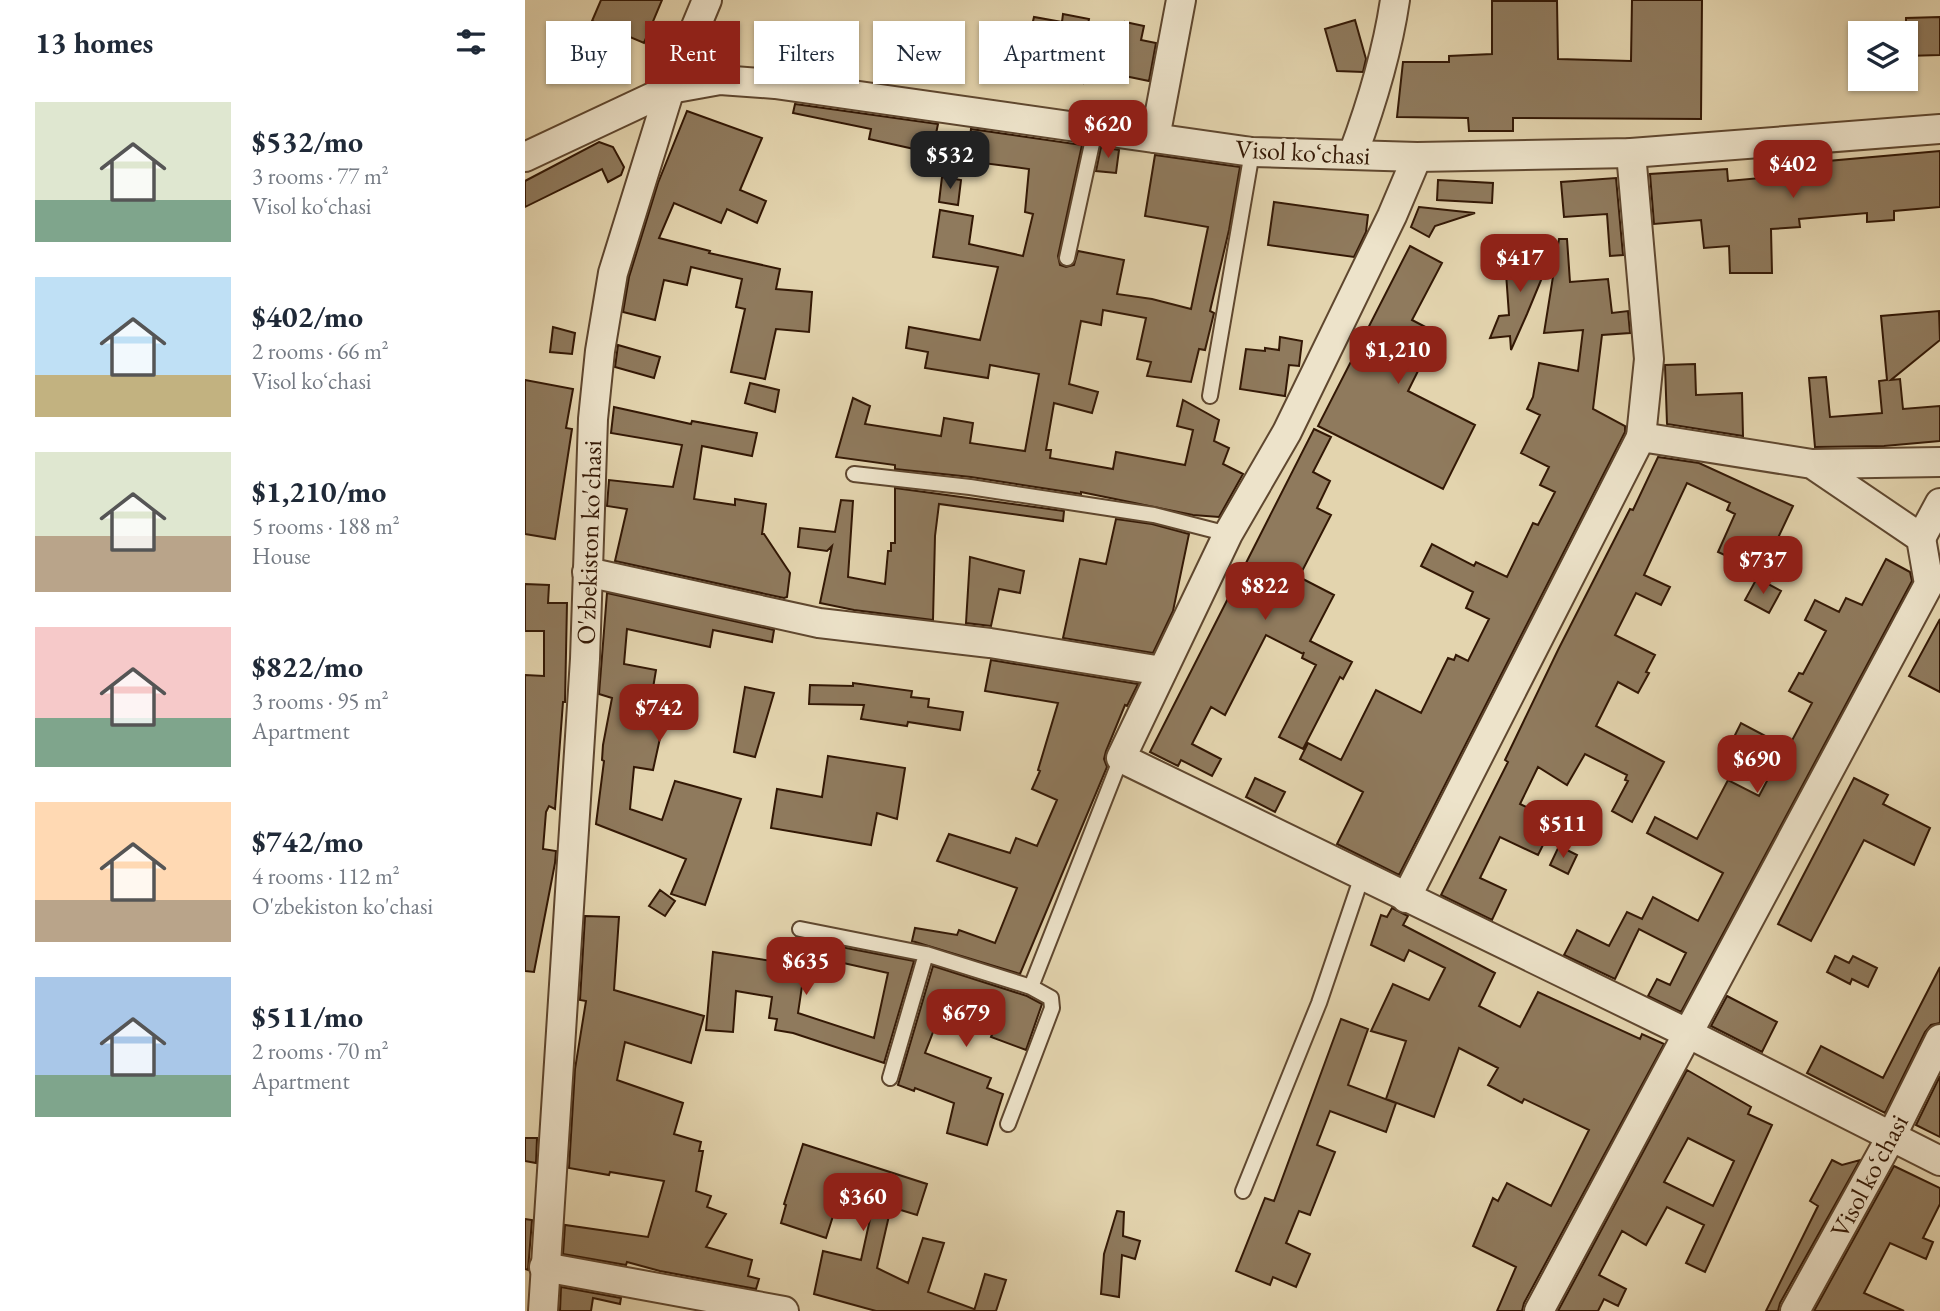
<!DOCTYPE html>
<html lang="en">
<head>
<meta charset="utf-8">
<style>
  body { margin:0; font-family:"EB Garamond",serif; background:#f2f2f3; color:#1f2937; height:100vh; display:flex; flex-direction:column; font-size:26px; white-space:nowrap }
  * { box-sizing:border-box; margin:0 }
  p { font-size:23px; color:#747a83 }
  .icon { flex:none; width:38px; height:38px; fill:none; stroke:currentColor; stroke-width:2; stroke-linecap:round; stroke-linejoin:round }
  .map { position:relative; flex:1; overflow:hidden }
  .sheet { display:flex; flex-direction:column; background:#fff; width:525px }
  .sheet>* { flex:none }
  .banner { position:absolute; left:21px; top:21px; width:665px; height:63px; display:flex; gap:14px }
  .tools { position:absolute; left:1323px; top:21px; display:grid; gap:14px }
  .tools a { display:grid; place-items:center; width:70px; height:70px; border-radius:0px; background:#fff; box-shadow:0 2px 5px #0004; font-size:35px }
  .price { position:absolute; translate:-50% -60px; padding:0 16px; border-radius:14px; background:#8f2418; color:#fff; font-size:23px; line-height:46px; filter:drop-shadow(0 2px 4px #0008) }
  .price::after { content:''; position:absolute; left:50%; top:42px; width:21px; height:16px; margin-left:-10px; background:inherit; clip-path:polygon(0 0,100% 0,50% 100%) }
  .price.on { background:#222; color:#fff }
  ul { padding:0; list-style:none }
  li { display:flex; align-items:center; gap:21px; height:175px; padding:0 35px }
  li span { display:grid; place-items:center; flex:none; width:196px; height:140px; border-radius:0px; color:#555 }
  li>.icon { margin-inline-start:auto }
  span .icon { width:84px; height:84px; fill:#fffc; stroke-width:1 }
  li b { font-size:30px }
  h2 { display:flex; justify-content:space-between; align-items:center; height:84px; padding:0 35px; font-size:30px }
  .chip { padding:0 24px; border-radius:0px; background:#fff; box-shadow:0 2px 5px #0004; font-size:24px; line-height:63px }
  .chip.on { background:#8f2418; color:#fff }
  main { display:flex; flex:1; min-height:0 }
  .map>svg:first-child { display:block }
  .building { fill:#8f7a5d; stroke:#331805; stroke-width:2; fill-rule:evenodd }
  .lines { fill:none; stroke-linecap:round; stroke-linejoin:round }
  .service-casing { stroke:#5f472f; stroke-width:18 }
  .minor-casing { stroke:#5f472f; stroke-width:32 }
  .service { stroke:#ede3ca; stroke-width:14 }
  .minor { stroke:#ede3ca; stroke-width:28 }
  .labels { text-anchor:middle; stroke-width:7; stroke-linejoin:round; paint-order:stroke }
  .street-label { font-size:26px; fill:#331805; stroke:#ede3ca }
</style>
</head>
<body>
<main>
<section class="sheet">
<h2>13 homes<svg class="icon" aria-label="filters" viewBox="0 0 24 24"><path d="M4 7h16M4 17h16"/><circle cx="9" cy="7" r="2"/><circle cx="15" cy="17" r="2"/></svg></h2>
<ul>
<li><span style="background:linear-gradient(#dfe7d0 70%,#7fa58c 0)"><svg class="icon" aria-label="home" viewBox="0 0 24 24"><path d="M3 11l9-7 9 7M6 9v11h12V9"/></svg></span><div><b>$532/mo</b><p>3 rooms · 77 m²</p><p>Visol koʻchasi</p></div></li>
<li><span style="background:linear-gradient(#bfe0f5 70%,#c2b280 0)"><svg class="icon" aria-label="home" viewBox="0 0 24 24"><path d="M3 11l9-7 9 7M6 9v11h12V9"/></svg></span><div><b>$402/mo</b><p>2 rooms · 66 m²</p><p>Visol koʻchasi</p></div></li>
<li><span style="background:linear-gradient(#dfe7d0 60%,#b9a48a 0)"><svg class="icon" aria-label="home" viewBox="0 0 24 24"><path d="M3 11l9-7 9 7M6 9v11h12V9"/></svg></span><div><b>$1,210/mo</b><p>5 rooms · 188 m²</p><p>House</p></div></li>
<li><span style="background:linear-gradient(#f6c9c9 65%,#7fa58c 0)"><svg class="icon" aria-label="home" viewBox="0 0 24 24"><path d="M3 11l9-7 9 7M6 9v11h12V9"/></svg></span><div><b>$822/mo</b><p>3 rooms · 95 m²</p><p>Apartment</p></div></li>
<li><span style="background:linear-gradient(#ffd9b3 70%,#b9a48a 0)"><svg class="icon" aria-label="home" viewBox="0 0 24 24"><path d="M3 11l9-7 9 7M6 9v11h12V9"/></svg></span><div><b>$742/mo</b><p>4 rooms · 112 m²</p><p>O'zbekiston ko'chasi</p></div></li>
<li><span style="background:linear-gradient(#a9c7e8 70%,#7fa58c 0)"><svg class="icon" aria-label="home" viewBox="0 0 24 24"><path d="M3 11l9-7 9 7M6 9v11h12V9"/></svg></span><div><b>$511/mo</b><p>2 rooms · 70 m²</p><p>Apartment</p></div></li>
</ul>
</section>
<div class="map">
<svg width="1415" height="1311" viewBox="0 0 1415 1311">
  <rect width="100%" height="100%" fill="#e3d4ae"/>
  <filter id="stains"><feTurbulence type="fractalNoise" baseFrequency=".00286" numOctaves="4"/><feColorMatrix values="0 0 0 0 .2 0 0 0 0 .09 0 0 0 0 .02 0 0 0 .5 -.17"/></filter>
  <radialGradient id="worn" r=".72"><stop offset=".6" stop-color="#630" stop-opacity="0"/><stop offset="1" stop-color="#630" stop-opacity=".3"/></radialGradient>
  <path class="building" d="M76,0H137L119,43L67,21Z
    M1107,0H1177L1176,119L988,118V131H944L943,118L872,117L878,62H924V56L967,54V1H1032L1033,59L1106,61Z
    M538,14L564,19L558,50L592,57L600,22L619,26L616,40L631,43L624,81L561,68L558,83L473,67L480,34L504,38L509,17L537,22Z
    M1415,17V55L1381,56V18Z
    M830,20L841,59L838,72L812,71L800,29Z
    M270,104L413,124L407,153L344,139L346,129L268,113Z
    M162,111L237,138L215,190L241,201L232,223L202,209L196,223L149,203L134,238L185,251L184,253L255,269L251,289L287,292L284,332L251,329L240,379L206,372L220,309L211,307L217,279L166,267L162,285L139,280L130,320L98,312L104,277L133,183Z
    M446,129L557,145L533,256L535,265L541,267L549,265L553,251L599,260L592,294L627,299L666,309L683,227L620,216L630,155L715,167L704,230L685,311L689,313L680,350L674,349L666,382L622,376L626,362L612,359L621,318L578,310L576,325L556,321L544,384L573,392L567,413L529,403L521,450H526L525,458L588,469L591,452L660,465L668,430L652,426L658,400L694,420L689,441L704,448L698,464L718,474L694,517L668,515L556,492V494L446,477L370,469V465L311,457L328,398L345,406L340,424L416,436L419,418L448,423L445,443L500,451L514,374L465,365L463,378L400,368L403,352L381,348L384,327L455,340L473,267L408,257L415,210L448,216L444,244L498,256L508,214L500,212L504,169L442,161Z
    M74,142L88,147L99,167L96,175L83,182L77,169L0,207V181Z
    M576,147L594,150L591,173L571,171Z
    M1415,151V207L1369,211V220L1342,222V213L1274,219L1275,227L1246,229L1247,273H1205L1204,246L1179,248L1176,220L1129,224L1125,174L1202,169L1203,181L1270,175L1269,164Z
    M417,177L436,180L433,205L414,202Z
    M1091,178L1098,255L1085,256L1082,214L1039,217L1036,182Z
    M913,180L968,183L967,203L912,200Z
    M749,202L843,215L841,232L829,257L743,245Z
    M894,207L950,213L910,226L904,237L886,227Z
    M1034,239H1042L1045,282L1083,279L1087,313L1103,311L1105,333L1077,335L1068,409L1100,426V432L874,875L812,844L838,792L775,759L783,743L816,760L851,690L896,713L923,658L929,660L931,655L943,661L964,619L941,608L948,592L896,566L907,544L949,566L951,562L982,577L1008,523L1013,525L1030,492L1015,485L1024,467L996,453L1015,415L1002,409L1008,397L1014,363L1053,371L1058,330L1019,333Z
    M885,246L917,263L887,320L912,333L883,391L950,425L918,489L793,426Z
    M1026,256L1002,314L986,350L985,336L965,338L974,316L984,315L980,259Z
    M1414,311L1415,340L1366,380L1375,379L1378,409L1415,406V441L1359,446L1290,447L1284,378L1301,377L1305,417L1357,413L1354,381L1362,380L1356,316Z
    M28,327L50,333L47,354L25,352Z
    M755,337L777,341L774,366L764,365L760,396L715,389L721,349L740,351V348L754,350Z
    M93,345L135,357L129,378L90,367Z
    M1170,364L1171,395L1217,393L1218,436L1142,424L1140,365Z
    M0,380L48,389L41,428L47,429L30,539L0,534Z
    M225,383L254,390L250,412L220,403Z
    M89,407L166,424L167,421L232,433L227,456L177,446L169,499L210,505V499L241,504L237,534H239L265,573L262,597L259,598L90,561L102,509L82,506L84,480L148,487L157,445L86,433Z
    M789,429L806,437L788,472L805,481L792,508L806,515L774,577L809,595L785,641L827,662L818,679L815,677L778,749L754,737L791,665L777,658L779,652L778,654L741,635L700,715L686,707L667,744L696,759L687,776L656,760L653,766L625,752Z
    M1133,457L1174,463L1268,506L1237,572L1193,552L1210,514L1202,510L1205,503L1162,483L1119,575L1145,587L1136,605L1111,593L1090,635L1130,655L1121,672L1124,673L1113,693L1093,682L1071,726L1139,762L1107,822L1087,811L1103,781L1100,780L1102,775L1060,754L1042,785L1013,767L995,804L1030,821L1013,855L975,837L955,878L981,890L967,920L916,895L983,762L980,760L1033,650L1105,509L1108,510Z
    M370,488L539,511L538,521L414,504L410,536L408,620L329,610L295,603L307,546L302,551L273,547L275,528L310,532L316,500L328,501L323,577L360,584L363,551H366V543H370Z
    M591,519L627,524L664,534L648,611L628,653L538,638L555,559L581,564Z
    M445,557L499,571L495,593L474,589L466,626L441,623Z
    M1361,559L1385,572L1387,581L1156,1012L1123,996L1132,979L1145,985L1161,953L1114,929L1090,979L1039,955L1052,930L1084,946L1102,912L1117,919L1128,897L1173,921L1198,873L1122,833L1130,817L1172,839L1203,780L1234,796L1251,764L1207,741L1216,723L1263,748L1287,703L1264,691L1274,673L1278,674L1301,631L1280,620L1290,600L1314,612L1321,598L1337,605Z
    M1232,578L1256,591L1244,613L1220,600Z
    M0,584L24,585L23,603H42L40,702H38L30,809L24,806L21,812L18,849L31,851L30,863L9,972L0,971V675L19,676V631H0Z
    M82,593L249,630L247,642L188,630L185,647L102,629L99,664L131,670L128,688L150,693L143,711H141L128,770L109,767L105,809L137,820L150,781L216,799L180,905L146,894L161,859L71,824L79,761L77,760L78,745L87,698L74,694Z
    M1415,619V692L1384,676Z
    M466,660L613,684L602,706L600,705L581,751L579,759L582,767L495,974L387,941L390,928L432,935L434,930L470,943L492,888L412,861L424,834L485,853L491,838L512,846L532,800L507,789L515,771L513,770L533,703L460,691Z
    M328,683L387,691L386,697L404,699L403,707L438,712L435,730L383,722L382,726L336,719L339,705L284,704L285,685L328,686Z
    M220,687L249,693L230,757L209,752Z
    M303,756L380,768L372,819L352,813L346,845L246,828L252,789L297,797Z
    M730,778L760,792L750,812L721,797Z
    M1329,778L1363,795L1358,804L1405,828L1389,865L1339,840L1286,941L1253,924Z
    M1034,846L1052,855L1043,874L1025,865Z
    M135,890L150,901L140,916L124,906Z
    M867,908L883,916L878,925L970,973L954,1006L995,1027L1013,992L1115,1039L1117,1034L1139,1044L999,1303L997,1311H972L991,1267L948,1246L968,1198L973,1201L982,1183L1026,1206L1064,1130L999,1099L997,1103L963,1085L973,1068L934,1048L909,1117L861,1099L881,1041L846,1031L868,984L904,1000L920,968L884,950L879,961L846,945L856,915L862,917Z
    M60,916L94,917L89,990L179,1016L166,1063L100,1042L92,1080L158,1103L149,1134L176,1142L174,1151H178L171,1191L186,1196L182,1207L201,1214L181,1247L227,1260L223,1276L234,1279L231,1289L135,1271L102,1262L101,1265L38,1254L40,1225L123,1237L139,1181L85,1172L84,1175L44,1168L50,1069L61,1001L55,1000Z
    M290,942L389,961L359,1063L268,1033L250,1030L252,1019L244,1018L247,997L211,991L208,1032L181,1030L188,952L280,966L273,1013L349,1038L363,973L287,956Z
    M1310,956L1324,963L1328,956L1352,968L1343,987L1327,979L1325,984L1302,972Z
    M408,966L502,996L517,1004L501,1050L466,1037L473,1020L420,1001L400,1053L466,1078L462,1088L478,1094L462,1145L422,1133L429,1103L390,1088L389,1091L373,1085Z
    M1415,967V1023L1406,1025L1400,1032L1360,1113L1282,1073L1296,1046L1358,1078Z
    M1202,996L1252,1022L1237,1052L1186,1026Z
    M816,1019L843,1029L823,1085L871,1103L861,1132L805,1111L792,1145L810,1152L785,1215L774,1211L761,1243L785,1254L771,1287L748,1277L745,1285L711,1271L740,1198L749,1201Z
    M1162,1070L1226,1107L1223,1114L1247,1125L1180,1272L1161,1263L1179,1225L1142,1207L1121,1245L1097,1231L1074,1275L1101,1289L1093,1306L1079,1299L1073,1311H1033ZM1163,1138L1209,1161L1188,1206L1139,1182Z
    M1415,1076V1137L1391,1125Z
    M0,1138H12L11,1163L0,1161Z
    M278,1144L402,1184L392,1215L366,1207L352,1268L383,1283L398,1238L419,1243L403,1292L449,1309L448,1311H351L289,1294L298,1251L336,1260L349,1201L316,1191L301,1238L256,1223L261,1205L259,1204Z
    M1307,1160L1317,1165L1335,1160L1255,1303L1253,1311H1241L1293,1206L1285,1201Z
    M1369,1166L1415,1188V1204L1398,1238L1408,1242L1401,1259L1365,1243L1339,1293L1379,1311H1289Z
    M592,1211L599,1212L598,1236L615,1241L610,1259L597,1255L594,1297L576,1294L579,1254Z
    M0,1219L7,1220L3,1270L0,1269Z
    M460,1274L481,1280L471,1311H449Z
    M36,1287L96,1298L95,1304L68,1298L66,1311H35Z"/>
  <g class="lines">
    <defs>
      <path id="service" d="M542,258L570,130
        M685,396L727,152
        M329,474L445,487L629,515L703,534
        M275,929L401,954L506,987
        M365,1078L401,954
        M483,1124L527,1008L526,998L506,987L596,758
        M718,1191L794,1003L837,876"/>
      <g id="minor">
        <path d="M630,138L656,0"/>
        <path d="M1106,153L1124,359L1116,437"/>
        <path d="M828,154C847,103 862,54 870,0"/>
        <path d="M0,157L145,89L195,80L250,84L727,152L892,157L1106,153L1415,129"/>
        <path d="M892,157L867,216L762,432L703,534L596,758L1164,1034L1415,1161"/>
        <path d="M1287,464L1415,462"/>
        <path d="M1396,538L1415,503"/>
        <path d="M62,572L294,623L465,643L637,671"/>
        <path d="M881,898L1116,437L1287,464L1396,538L1404,584L1014,1311"/>
        <path d="M19,1267L259,1311"/>
        <path id="s1" d="M18,1311L60,659L68,419L75,351L88,273L145,89L182,0"/>
        <path d="M1270,1311L1366,1137L1415,1039"/>
      </g>
    </defs>
    <use href="#service" class="service-casing"/>
    <use href="#minor" class="minor-casing"/>
    <use href="#service" class="service"/>
    <use href="#minor" class="minor"/>
  </g>
  <g class="labels">
    <g class="street-label">
      <text transform="translate(778 152) rotate(3)" y="9">Visol koʻchasi</text>
      <text dy="9" stroke="none"><textPath href="#s1" startOffset="770">O'zbekiston ko'chasi</textPath></text>
      <text transform="translate(1344 1176) rotate(-62)" y="9">Visol koʻchasi</text>
    </g>
  </g>
  <rect width="100%" height="100%" filter="url(#stains)"/>
  <rect width="100%" height="100%" fill="url(#worn)"/>
</svg>
<div class="tools">
<a><svg class="icon" aria-label="layers" viewBox="0 0 24 24"><path d="M12 4l9 5-9 5-9-5zM3 14l9 5 9-5"/></svg></a>
</div>
<b class="price" style="left:583px;top:160px">$620</b>
<b class="price on" style="left:425px;top:191px">$532</b>
<b class="price" style="left:1268px;top:200px">$402</b>
<b class="price" style="left:995px;top:294px">$417</b>
<b class="price" style="left:873px;top:386px">$1,210</b>
<b class="price" style="left:1238px;top:596px">$737</b>
<b class="price" style="left:740px;top:622px">$822</b>
<b class="price" style="left:134px;top:744px">$742</b>
<b class="price" style="left:1232px;top:795px">$690</b>
<b class="price" style="left:1038px;top:860px">$511</b>
<b class="price" style="left:281px;top:997px">$635</b>
<b class="price" style="left:441px;top:1049px">$679</b>
<b class="price" style="left:338px;top:1233px">$360</b>
<div class="banner">
<a class="chip">Buy</a>
<a class="chip on">Rent</a>
<a class="chip">Filters</a>
<a class="chip">New</a>
<a class="chip">Apartment</a>
</div>
</div>
</main>
</body>
</html>
